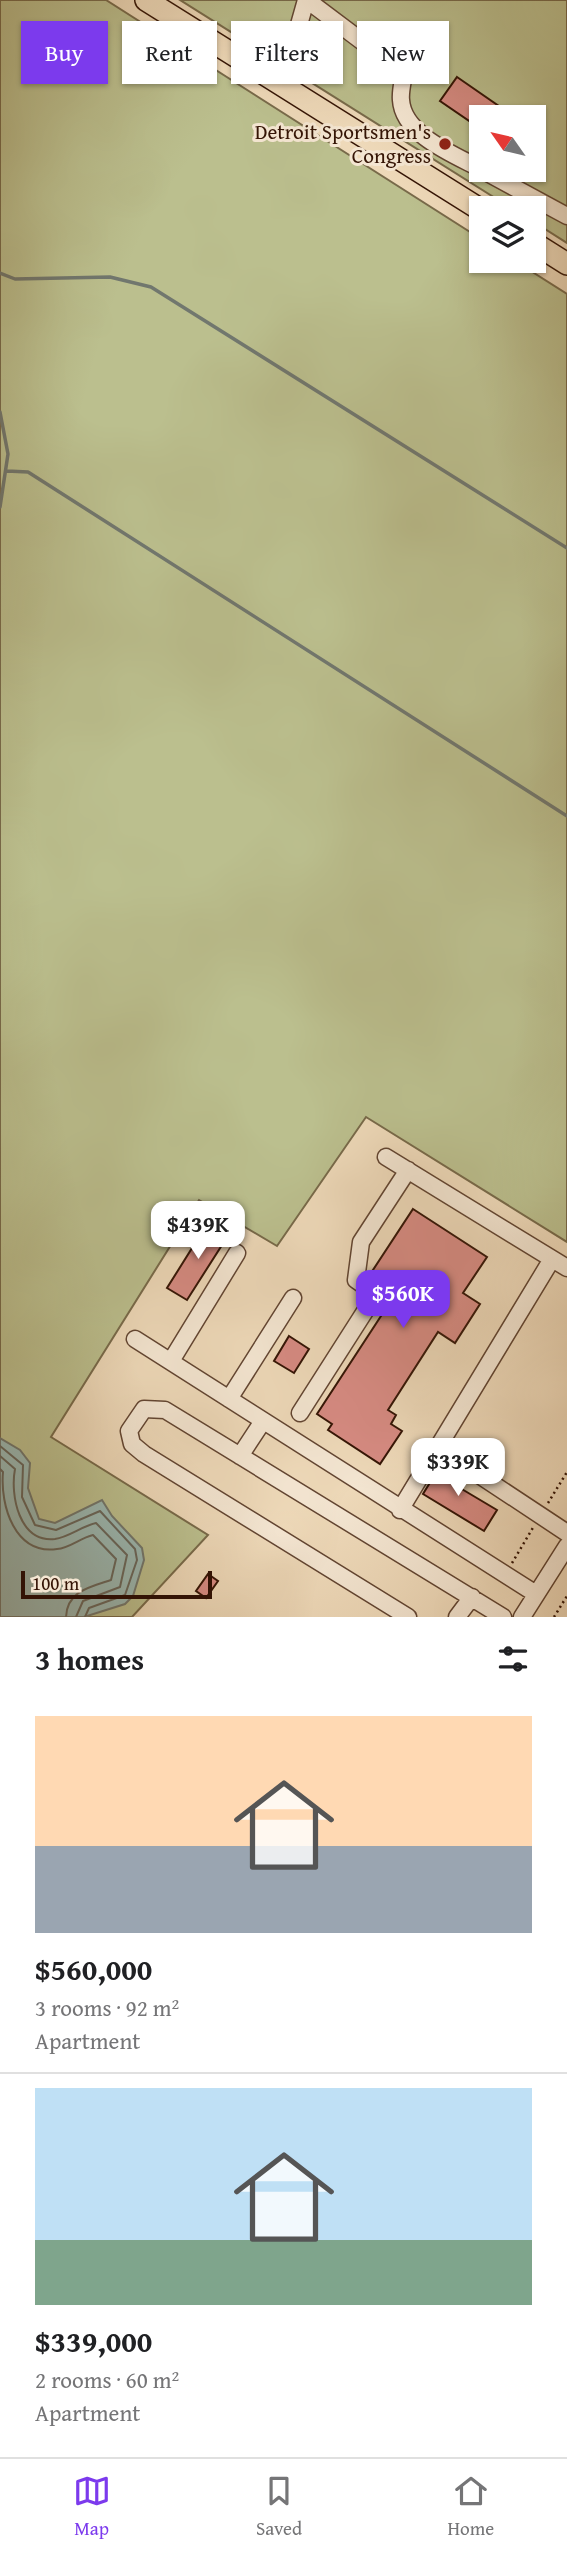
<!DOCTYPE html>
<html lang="en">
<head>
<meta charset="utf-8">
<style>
  body { margin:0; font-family:"Gentium Book Plus",serif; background:#f6f6f6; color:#202124; height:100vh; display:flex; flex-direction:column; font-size:26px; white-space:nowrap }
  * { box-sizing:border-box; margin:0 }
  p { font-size:23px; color:#757577 }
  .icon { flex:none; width:38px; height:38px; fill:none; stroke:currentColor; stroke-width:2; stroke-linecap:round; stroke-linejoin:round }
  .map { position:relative; height:1617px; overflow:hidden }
  .panel { display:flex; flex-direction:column; background:#fff; flex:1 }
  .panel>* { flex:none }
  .banner { position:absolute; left:21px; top:21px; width:525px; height:63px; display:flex; gap:14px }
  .needle { width:46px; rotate:304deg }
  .fabs { position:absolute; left:469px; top:105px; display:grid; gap:14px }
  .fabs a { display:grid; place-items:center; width:77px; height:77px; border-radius:0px; background:#fff; box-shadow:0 2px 5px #0004; font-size:35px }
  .scale { position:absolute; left:21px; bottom:18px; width:191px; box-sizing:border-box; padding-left:7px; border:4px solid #341405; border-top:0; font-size:19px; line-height:24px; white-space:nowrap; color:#341405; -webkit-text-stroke:5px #f4e6d2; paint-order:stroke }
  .price { position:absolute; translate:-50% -60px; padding:0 16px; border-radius:14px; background:#fff; color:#222; font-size:23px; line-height:46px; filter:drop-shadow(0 2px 4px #0008) }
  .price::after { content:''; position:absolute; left:50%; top:42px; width:21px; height:16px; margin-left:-10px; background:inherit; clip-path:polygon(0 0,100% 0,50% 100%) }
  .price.selected { background:#7c3aed; color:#fff }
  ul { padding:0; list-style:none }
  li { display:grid; align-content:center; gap:14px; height:371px; padding:0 35px }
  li+li { border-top:2px solid #e0e0e0 }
  li span { display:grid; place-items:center; height:217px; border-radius:0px; color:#555 }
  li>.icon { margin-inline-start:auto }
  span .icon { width:126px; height:126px; fill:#fffc; stroke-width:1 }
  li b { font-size:30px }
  h2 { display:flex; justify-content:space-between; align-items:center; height:84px; padding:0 35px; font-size:30px }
  .pill { padding:0 24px; border-radius:0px; background:#fff; box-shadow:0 2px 5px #0004; font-size:24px; line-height:63px }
  .pill.selected { background:#7c3aed; color:#fff }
  .menu { display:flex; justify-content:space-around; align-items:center; height:98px; border-top:2px solid #e0e0e0; background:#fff; font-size:19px; color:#757577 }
  .menu a { display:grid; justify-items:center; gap:4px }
  .menu .selected { color:#7c3aed }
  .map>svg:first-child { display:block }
  .green { fill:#bbbf8e; stroke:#786a4a; stroke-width:2; fill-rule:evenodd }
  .water { fill:#9ab9b4; stroke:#71776e; stroke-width:2 }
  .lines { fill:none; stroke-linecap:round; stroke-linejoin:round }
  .shore { stroke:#67665c; stroke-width:2 }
  .stream { stroke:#71776e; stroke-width:3.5 }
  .building { fill:#d78b83; stroke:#341405; stroke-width:2 }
  .minor-casing { stroke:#624532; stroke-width:19 }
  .major-casing { stroke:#341405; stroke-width:24 }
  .path { stroke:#341405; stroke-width:2.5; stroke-dasharray:2 3.5; stroke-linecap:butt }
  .minor { stroke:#f4e6d2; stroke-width:16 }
  .major { stroke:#eed9b9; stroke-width:21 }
  .poi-dot { fill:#8f2418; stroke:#f4e6d2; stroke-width:2.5 }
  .labels { text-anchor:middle; stroke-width:6; stroke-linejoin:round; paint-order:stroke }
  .poi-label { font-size:21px; fill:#341405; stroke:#f4e6d2; text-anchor:end }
</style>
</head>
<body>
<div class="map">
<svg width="567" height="1617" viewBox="0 0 567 1617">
  <rect width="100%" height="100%" fill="#eed9b9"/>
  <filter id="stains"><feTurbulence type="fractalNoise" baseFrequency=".00286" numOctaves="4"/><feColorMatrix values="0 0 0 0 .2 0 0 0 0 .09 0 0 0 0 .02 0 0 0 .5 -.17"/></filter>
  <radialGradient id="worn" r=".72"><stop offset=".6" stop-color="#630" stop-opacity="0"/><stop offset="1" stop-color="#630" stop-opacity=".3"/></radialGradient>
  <path class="green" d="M0,0H106L481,239V261H515L567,294V1242L366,1117L277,1246L199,1200L51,1437L208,1535L132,1617H0Z
    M180,0H567V243L534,222V208H511ZM481,117H534V170H481Z"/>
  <path class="water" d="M0,1438L20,1450L30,1463L28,1488L39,1519L55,1523L102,1500L112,1516L142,1548L144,1560L133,1596L125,1604L84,1617H0Z"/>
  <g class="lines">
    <path class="shore" d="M0,1446L23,1465L22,1497L35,1525L56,1530L100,1511L135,1549L137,1560L125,1595L89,1608L85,1617
      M0,1456L15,1469C10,1495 19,1543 55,1539C69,1537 82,1526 96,1523L127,1555L120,1587L83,1601L76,1617
      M0,1469L3,1472C0,1506 15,1555 57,1549C70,1548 80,1538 93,1535L116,1559L111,1580C90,1587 67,1591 66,1617"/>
    <path class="stream" d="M0,273L15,279L110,277L151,287L567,548
      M0,412L8,454L0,507
      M7,471L28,472L567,816"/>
  </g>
  <path class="building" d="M457,77L506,111L501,117H481V129L440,101Z
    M413,1209L487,1257L463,1293L480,1304L455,1343L438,1332L388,1410L396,1415L391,1424L402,1431L380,1464L328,1430L332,1424L317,1414L396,1293L369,1276Z
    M209,1221L229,1234L187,1300L167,1288Z
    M289,1336L309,1349L294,1373L274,1361Z
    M442,1463L461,1475L455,1485L497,1510L484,1531L423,1494Z
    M208,1574L218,1581L206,1598L196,1591Z"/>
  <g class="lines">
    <defs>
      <path id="minor" d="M307,0L404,73C403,81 400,92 401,100C403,135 455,155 481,169
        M274,79L291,53L306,0
        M482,170L567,216
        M386,1157L567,1268
        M135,1339L536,1594
        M171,1361L237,1253
        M229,1399L293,1298
        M300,1413L376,1294L356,1280L361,1242L408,1170
        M437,1447L567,1533
        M240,1456L263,1421
        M400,1510L552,1259
        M408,1617L144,1454L132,1444L129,1431L144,1409L165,1410L503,1617
        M457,1617L472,1597
        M522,1617L567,1546"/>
      <path id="major" d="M146,0L481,210
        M534,243L567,264"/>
    </defs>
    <use href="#minor" class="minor-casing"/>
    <use href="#major" class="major-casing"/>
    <path class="path" d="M548,1503L567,1472
      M512,1563L534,1526
      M554,1617L567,1596"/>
    <use href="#minor" class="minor"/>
    <use href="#major" class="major"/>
  </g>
  <circle class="poi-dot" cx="445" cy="144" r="7"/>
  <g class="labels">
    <g class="poi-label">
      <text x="431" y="139">Detroit Sportsmen's<tspan x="431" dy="24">Congress</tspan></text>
    </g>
  </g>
  <rect width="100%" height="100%" filter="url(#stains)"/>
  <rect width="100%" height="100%" fill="url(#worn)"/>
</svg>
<div class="fabs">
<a><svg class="needle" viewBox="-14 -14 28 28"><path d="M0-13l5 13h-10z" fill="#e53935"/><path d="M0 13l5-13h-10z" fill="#757577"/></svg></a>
<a><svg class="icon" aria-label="layers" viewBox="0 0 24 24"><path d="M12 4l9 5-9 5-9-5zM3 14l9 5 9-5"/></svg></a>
</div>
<div class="scale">100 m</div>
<b class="price" style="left:198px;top:1261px">$439K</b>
<b class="price selected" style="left:403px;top:1330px">$560K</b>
<b class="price" style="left:458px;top:1498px">$339K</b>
<div class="banner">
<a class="pill selected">Buy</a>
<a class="pill">Rent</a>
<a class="pill">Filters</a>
<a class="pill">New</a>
</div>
</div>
<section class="panel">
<h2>3 homes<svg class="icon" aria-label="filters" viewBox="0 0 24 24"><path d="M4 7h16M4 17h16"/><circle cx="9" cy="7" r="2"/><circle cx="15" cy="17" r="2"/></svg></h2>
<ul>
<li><span style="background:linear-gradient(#ffd9b3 60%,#9aa5b1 0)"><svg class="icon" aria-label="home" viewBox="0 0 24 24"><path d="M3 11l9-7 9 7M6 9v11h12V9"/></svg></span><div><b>$560,000</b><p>3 rooms · 92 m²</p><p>Apartment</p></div></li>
<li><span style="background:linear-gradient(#bfe0f5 70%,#7fa58c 0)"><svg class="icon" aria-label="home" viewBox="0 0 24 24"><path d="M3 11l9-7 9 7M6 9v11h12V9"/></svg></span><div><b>$339,000</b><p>2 rooms · 60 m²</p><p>Apartment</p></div></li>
</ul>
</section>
<nav class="menu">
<a class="selected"><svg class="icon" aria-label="map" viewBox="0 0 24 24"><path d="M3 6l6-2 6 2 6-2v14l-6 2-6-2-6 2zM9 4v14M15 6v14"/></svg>Map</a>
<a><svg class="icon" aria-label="saved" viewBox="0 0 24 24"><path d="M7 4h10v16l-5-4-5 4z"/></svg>Saved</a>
<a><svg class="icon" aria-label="home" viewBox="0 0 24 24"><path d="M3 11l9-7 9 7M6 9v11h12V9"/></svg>Home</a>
</nav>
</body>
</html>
